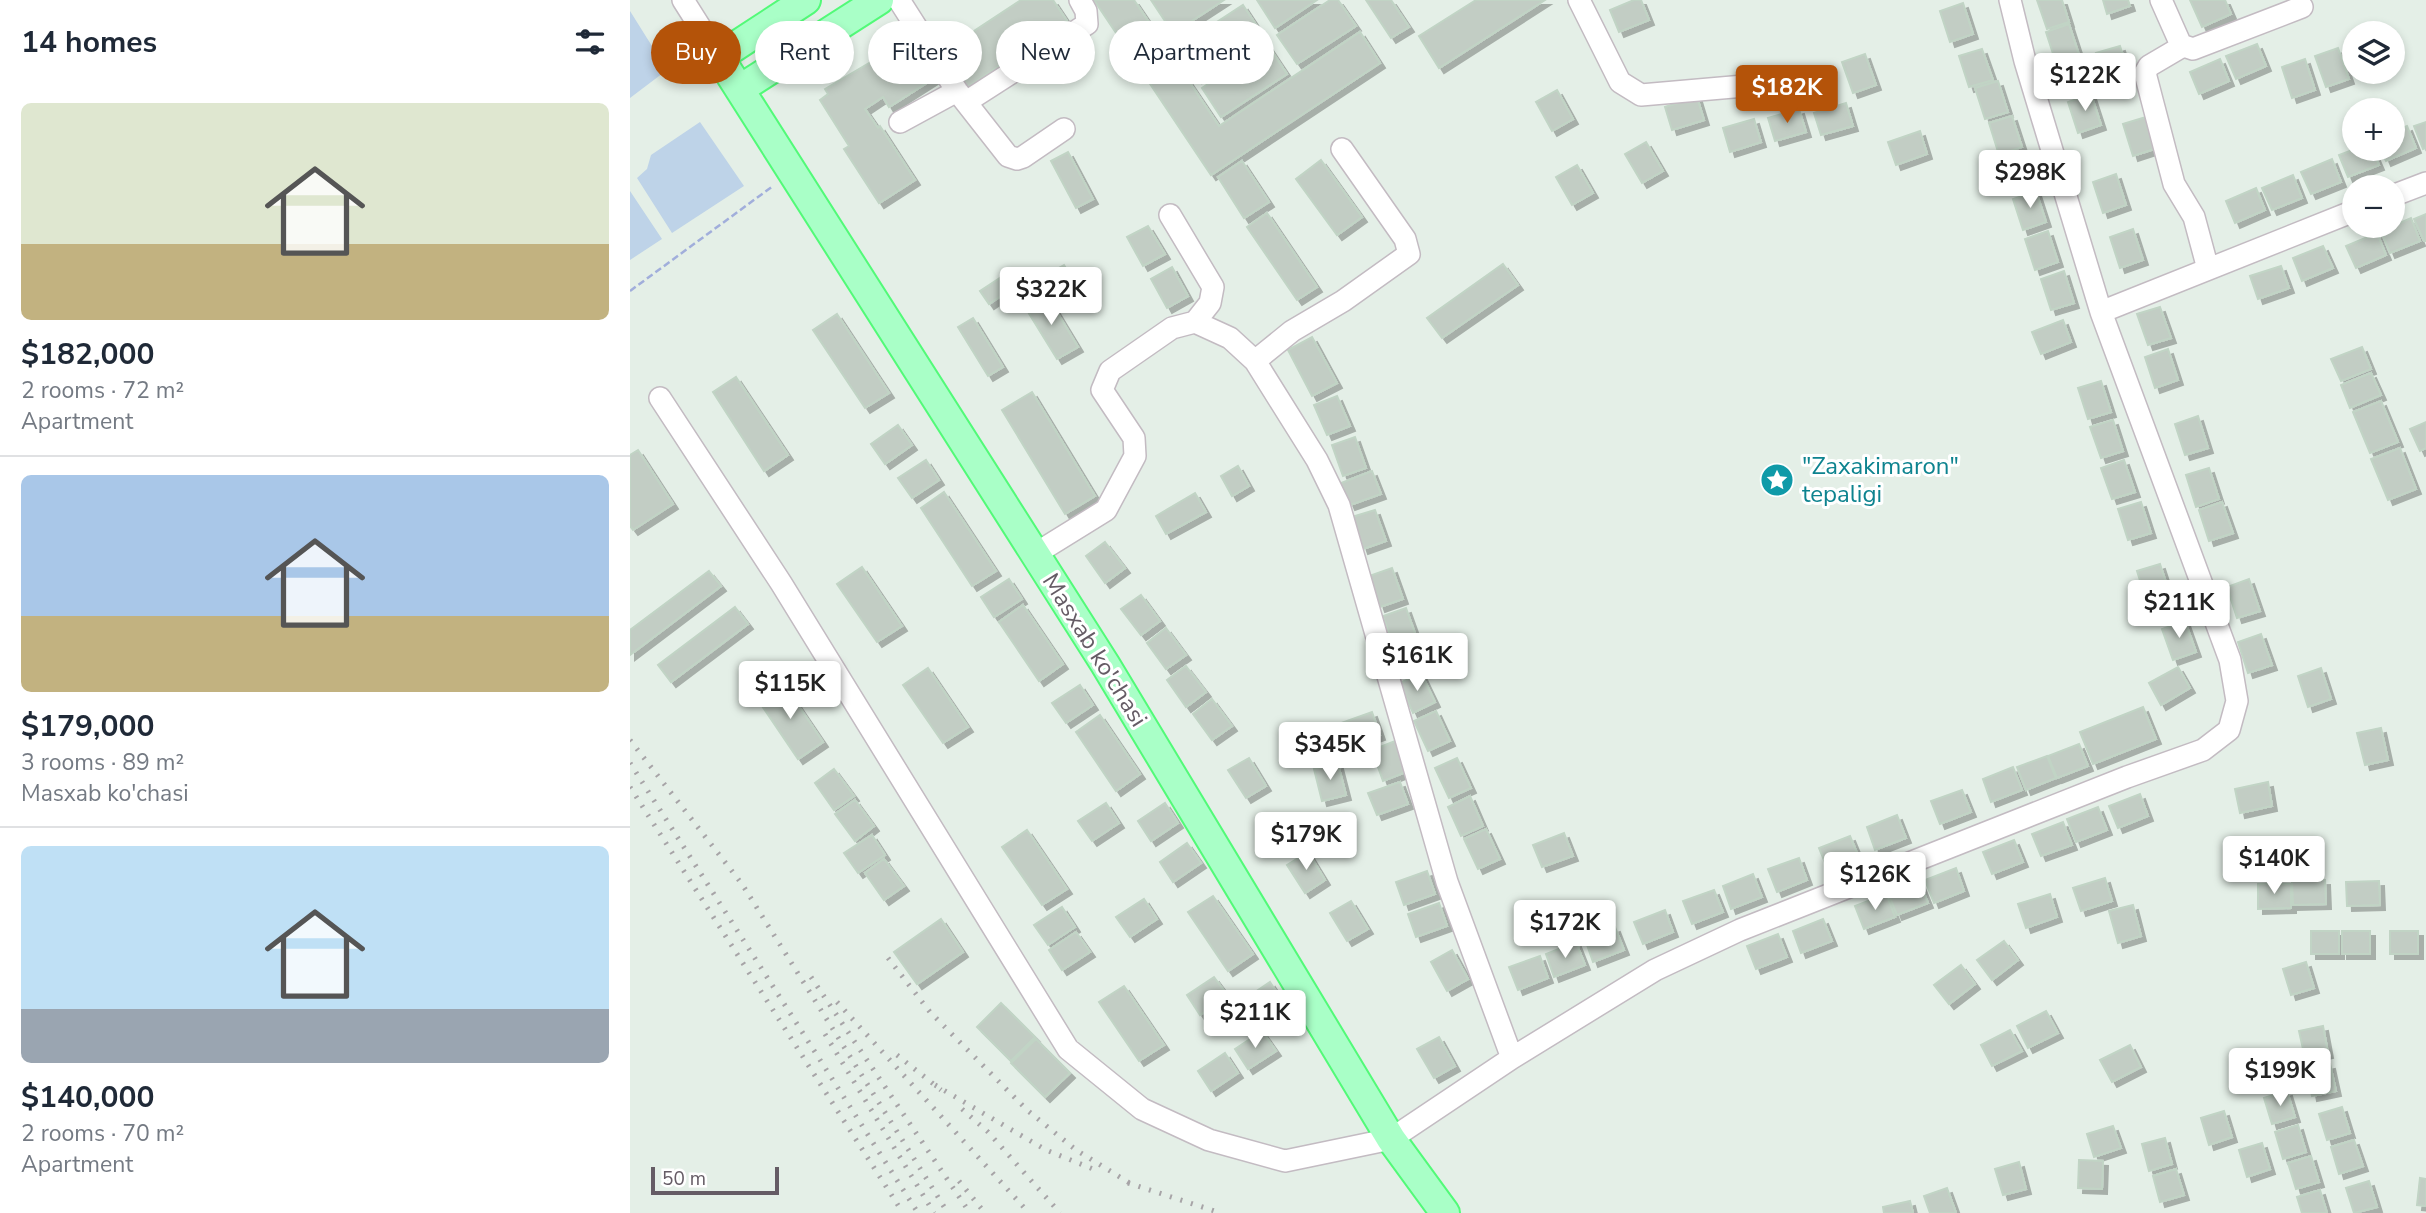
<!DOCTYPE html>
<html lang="en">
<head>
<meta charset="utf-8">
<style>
  body { margin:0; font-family:"Nunito Sans",sans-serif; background:#f2f2f3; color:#1f2937; height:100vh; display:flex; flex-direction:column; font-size:26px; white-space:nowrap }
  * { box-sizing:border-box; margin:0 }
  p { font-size:23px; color:#747a83 }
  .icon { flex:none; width:38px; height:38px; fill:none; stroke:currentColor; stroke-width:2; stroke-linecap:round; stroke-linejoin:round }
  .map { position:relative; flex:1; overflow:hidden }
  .sheet { display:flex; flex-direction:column; background:#fff; width:630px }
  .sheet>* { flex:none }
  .guide { position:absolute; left:21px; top:21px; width:665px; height:63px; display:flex; gap:14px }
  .fabs { position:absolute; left:1712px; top:21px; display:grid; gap:14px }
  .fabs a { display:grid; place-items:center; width:63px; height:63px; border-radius:50%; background:#fff; box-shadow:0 4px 10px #0003; font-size:35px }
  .scale { position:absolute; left:21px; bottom:18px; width:128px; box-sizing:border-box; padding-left:7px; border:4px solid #655c65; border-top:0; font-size:19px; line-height:24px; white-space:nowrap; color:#655c65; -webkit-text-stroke:5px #fff; paint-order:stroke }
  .price { position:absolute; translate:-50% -60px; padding:0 16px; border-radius:7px; background:#fff; color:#222; font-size:23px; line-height:46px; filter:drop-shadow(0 2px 4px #0008) }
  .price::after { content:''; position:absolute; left:50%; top:42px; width:21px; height:16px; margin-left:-10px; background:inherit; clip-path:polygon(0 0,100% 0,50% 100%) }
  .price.selected { background:#b45309; color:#fff }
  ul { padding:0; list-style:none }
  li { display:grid; align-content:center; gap:14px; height:371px; padding:0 21px }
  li+li { border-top:2px solid #e0e1e3 }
  li span { display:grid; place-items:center; height:217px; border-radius:10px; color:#555 }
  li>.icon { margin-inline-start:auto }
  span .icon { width:126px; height:126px; fill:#fffc; stroke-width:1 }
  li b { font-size:30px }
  h2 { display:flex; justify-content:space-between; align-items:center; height:84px; padding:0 21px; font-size:30px }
  .chip { padding:0 24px; border-radius:32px; background:#fff; box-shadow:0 4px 10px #0003; font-size:24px; line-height:63px }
  .chip.selected { background:#b45309; color:#fff }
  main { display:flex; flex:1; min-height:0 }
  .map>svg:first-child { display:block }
  .green { fill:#bed3e8 }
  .building { fill:#c2cdc4; stroke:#c1d4c5; stroke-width:2; filter:url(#shadow) }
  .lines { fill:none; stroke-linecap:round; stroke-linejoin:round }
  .minor-casing { stroke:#c3bbc2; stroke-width:24 }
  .major-casing { stroke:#52fa78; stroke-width:32 }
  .path { stroke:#a1aedb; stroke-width:2.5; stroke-dasharray:7 3.5; stroke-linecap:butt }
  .minor { stroke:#fff; stroke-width:21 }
  .major { stroke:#a9ffc7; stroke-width:28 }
  .rail { stroke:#a7a4a7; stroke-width:5; stroke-dasharray:2 9; stroke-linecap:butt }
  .labels { text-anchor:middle; stroke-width:6; stroke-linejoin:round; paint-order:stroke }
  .culture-label { font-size:24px; fill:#0d838f; stroke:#fff; text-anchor:start }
  .street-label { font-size:24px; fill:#655c65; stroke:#fff }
</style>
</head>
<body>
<main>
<section class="sheet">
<h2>14 homes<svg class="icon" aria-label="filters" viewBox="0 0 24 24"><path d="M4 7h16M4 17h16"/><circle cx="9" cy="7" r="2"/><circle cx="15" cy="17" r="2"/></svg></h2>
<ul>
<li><span style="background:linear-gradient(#dfe7d0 65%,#c2b280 0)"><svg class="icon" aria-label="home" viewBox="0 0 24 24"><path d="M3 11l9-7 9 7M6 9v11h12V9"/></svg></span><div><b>$182,000</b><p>2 rooms · 72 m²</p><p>Apartment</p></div></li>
<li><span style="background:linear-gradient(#a9c7e8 65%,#c2b280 0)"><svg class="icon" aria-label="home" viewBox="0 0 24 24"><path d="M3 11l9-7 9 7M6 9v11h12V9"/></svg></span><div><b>$179,000</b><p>3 rooms · 89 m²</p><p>Masxab ko'chasi</p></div></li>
<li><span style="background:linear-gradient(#bfe0f5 75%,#9aa5b1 0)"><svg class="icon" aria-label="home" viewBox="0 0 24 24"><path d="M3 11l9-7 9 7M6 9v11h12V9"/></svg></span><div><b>$140,000</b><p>2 rooms · 70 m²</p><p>Apartment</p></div></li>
</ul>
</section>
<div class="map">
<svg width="1796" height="1213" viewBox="0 0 1796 1213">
  <defs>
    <filter id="shadow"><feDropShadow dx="5" dy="5" stdDeviation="0" flood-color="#0004"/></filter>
  </defs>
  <rect width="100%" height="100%" fill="#e4efe7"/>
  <path class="green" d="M0,11L37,70L0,98Z
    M70,122L114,186L42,233L7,178L17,169L21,155Z
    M0,191L32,239L0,260Z"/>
  <path class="building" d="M391,0H423L437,21L333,90L309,54Z
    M464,0H504L589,126L730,32L750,63L581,175Z
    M521,0H594L543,33Z
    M627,0H687L645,28Z
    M700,0H708L726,26L667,64L647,35Z
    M736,0H761L779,27L761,38Z
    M846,0H915L809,68L789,36Z
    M1004,0H1011L1019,20L989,32L980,10Z
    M1407,0H1432L1439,22L1417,29Z
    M1473,0H1498L1500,6L1477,14Z
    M1560,0H1595L1601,14L1572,27Z
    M1333,3L1343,34L1320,42L1310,11Z
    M613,5L632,34L567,78L547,48Z
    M1439,24L1449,55L1426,63L1416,32Z
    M278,40L303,79L259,107L253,97L235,109L248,128L250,126L285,180L249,203L214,149L219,146L190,100L198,94L195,89Z
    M637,44L657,74L591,117L572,88Z
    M1627,44L1636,66L1606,79L1596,56Z
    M1490,46L1500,77L1477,85L1466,53Z
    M1708,48L1719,79L1696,87L1685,56Z
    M1352,49L1363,80L1339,87L1329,56Z
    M1235,54L1246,85L1223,93L1212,62Z
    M1590,59L1599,81L1569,94L1560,72Z
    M1675,59L1685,90L1662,98L1652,67Z
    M1368,81L1378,112L1355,119L1345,88Z
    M927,90L943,119L922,131L906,102Z
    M1461,94L1471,125L1448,133L1438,102Z
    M1067,97L1074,120L1042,130L1035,107Z
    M1216,103L1223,126L1191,135L1184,113Z
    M1169,109L1176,132L1145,141L1138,118Z
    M1382,116L1392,147L1369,155L1359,123Z
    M1516,117L1527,148L1503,156L1493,124Z
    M1124,119L1131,142L1100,152L1093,128Z
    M1796,122V148L1793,149L1784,126Z
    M1777,126L1786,148L1756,161L1751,149H1762V132Z
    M1290,131L1297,154L1266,165L1258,142Z
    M1016,142L1033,171L1012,183L995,154Z
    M1725,149H1742L1749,165L1718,177L1709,155Z
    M438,152L463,199L446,208L421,161Z
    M1702,159L1711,182L1681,194L1671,172Z
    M691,160L732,217L707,235L666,179Z
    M612,161L639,202L614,218L588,177Z
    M947,165L963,193L942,205L926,177Z
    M1486,174L1496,205L1473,213L1463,182Z
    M1663,175L1672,198L1642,210L1632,188Z
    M1626,188L1635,210L1605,223L1596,201Z
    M1406,191L1416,222L1393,230L1383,199Z
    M637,213L687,287L667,300L617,227Z
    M1796,214V241H1794L1784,219Z
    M1781,218L1790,241L1760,253L1751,231Z
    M518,226L535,254L513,266L497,237Z
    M1503,229L1513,260L1490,268L1480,237Z
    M1418,231L1428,262L1405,270L1395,239Z
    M1747,233L1756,255L1726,268L1716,246Z
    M1693,246L1703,268L1672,281L1663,258Z
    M873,264L888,285L812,338L797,318Z
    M434,265L451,294L429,306L413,277Z
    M1651,266L1659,288L1628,299L1620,276Z
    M542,267L558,296L537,308L521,279Z
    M1434,271L1444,303L1421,310L1411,279Z
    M373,276L381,289L359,304L350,291Z
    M416,294L448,347L427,359L395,307Z
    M1530,307L1541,338L1518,345L1507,314Z
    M207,314L259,393L235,408L183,330Z
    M343,318L373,367L358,376L328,327Z
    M1433,320L1441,342L1411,354L1402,332Z
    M682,337L707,383L682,396L658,350Z
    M1732,347L1741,369L1711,381L1701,359Z
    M1538,349L1548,380L1525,388L1515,357Z
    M1741,373L1751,395L1720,408L1711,385Z
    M106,377L158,455L134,471L83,392Z
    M1471,381L1481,412L1458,419L1448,388Z
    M402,392L465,496L435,514L372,410Z
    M707,396L720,426L697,435L684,405Z
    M1751,401L1768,442L1740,453L1723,412Z
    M1568,416L1578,448L1555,455L1545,424Z
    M1483,420L1493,451L1471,458L1460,427Z
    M1796,422V448L1790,451L1780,429Z
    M268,425L282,445L255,464L241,444Z
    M725,437L736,468L713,476L702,445Z
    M1770,448L1786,489L1758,500L1741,459Z
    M8,450L43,504L3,530L0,526V455Z
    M296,460L309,480L282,498L268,478Z
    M1494,460L1505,492L1482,499L1471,468Z
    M608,466L619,486L602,496L591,476Z
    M1579,468L1589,499L1566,507L1556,475Z
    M742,471L751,494L720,505L711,483Z
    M314,492L366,571L342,586L291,508Z
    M565,493L576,512L536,534L526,516Z
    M1511,502L1521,533L1498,540L1488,509Z
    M1592,502L1603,533L1579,541L1569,510Z
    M745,510L756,541L733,549L722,517Z
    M475,542L495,568L475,583L456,556Z
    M1530,564L1540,595L1517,603L1507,571Z
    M232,567L272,626L247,642L207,584Z
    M762,568L773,599L750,607L739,576Z
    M79,571L91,586L0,655V630Z
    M379,579L392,599L364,617L351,597Z
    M1619,579L1630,611L1607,618L1597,587Z
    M511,595L530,621L511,635L491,609Z
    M393,605L433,664L409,681L369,622Z
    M105,607L118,624L41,682L28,665Z
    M776,608L787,639L764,647L753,616Z
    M1555,621L1566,652L1543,660L1532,629Z
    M536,628L556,655L536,669L517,643Z
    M1631,634L1642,665L1618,673L1608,642Z
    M556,666L576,692L556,707L537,680Z
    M1548,667L1560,688L1531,705L1519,683Z
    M298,668L338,727L313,743L273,685Z
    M1691,668L1701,699L1678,707L1668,676Z
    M791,673L805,702L783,713L770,683Z
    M153,683L193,742L168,759L128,700Z
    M450,685L463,705L436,723L422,703Z
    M582,699L602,726L582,740L563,714Z
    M1513,707L1526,739L1463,764L1450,732Z
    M806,711L820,741L798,751L784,721Z
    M742,712L750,735L719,746L711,723Z
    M470,715L510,774L486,791L446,732Z
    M1751,728L1758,760L1735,765L1727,733Z
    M765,741L776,772L753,781L742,750Z
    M1449,744L1458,766L1427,778L1418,756Z
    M1417,756L1426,778L1396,790L1387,767Z
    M619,758L636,786L616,798L598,770Z
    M827,758L841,788L819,798L805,768Z
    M708,764L716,795L692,801L684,769Z
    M1383,767L1392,790L1361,802L1353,779Z
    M204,769L224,796L204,810L185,783Z
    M770,782L778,804L747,815L738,793Z
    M1638,782L1642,806L1610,813L1605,789Z
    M1332,790L1341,812L1310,824L1301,801Z
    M1510,794L1518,816L1488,828L1479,806Z
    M840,796L853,826L831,836L818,807Z
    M225,800L244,826L225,841L205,814Z
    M476,803L489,823L462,841L448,821Z
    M535,803L548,823L521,841L508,821Z
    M1468,807L1477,830L1446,842L1437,819Z
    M1267,815L1276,838L1245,850L1237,827Z
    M1433,822L1442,845L1411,856L1402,834Z
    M856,829L870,859L848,869L834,839Z
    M397,830L437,889L412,905L372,847Z
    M934,833L943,856L912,867L903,845Z
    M242,835L255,855L228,873L214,853Z
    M1220,836L1229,858L1198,870L1189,848Z
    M1384,840L1393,862L1362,874L1353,852Z
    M557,843L571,863L543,882L530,862Z
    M678,852L695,880L675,893L657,865Z
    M1169,858L1177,880L1147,892L1138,869Z
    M254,859L274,886L254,900L235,873Z
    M1326,868L1334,891L1304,903L1295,880Z
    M797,871L805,894L774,905L766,882Z
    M1123,874L1132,897L1101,909L1093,886Z
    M1475,878L1482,901L1451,911L1443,888Z
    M1695,880L1696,904L1663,905L1662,881Z
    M1289,881L1298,903L1267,915L1258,893Z
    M1749,881L1750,905L1717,906L1716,882Z
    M1628,884H1661V908L1628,909Z
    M1084,890L1093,912L1062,924L1053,901Z
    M1256,894L1265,917L1234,929L1225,906Z
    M1420,894L1427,917L1396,928L1388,904Z
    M583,896L623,954L598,971L558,912Z
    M514,899L527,919L500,937L486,917Z
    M721,901L738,929L717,941L700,913Z
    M809,903L817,926L786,937L778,914Z
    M1503,905L1511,936L1488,943L1479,911Z
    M432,907L445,927L418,945L404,925Z
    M1035,910L1043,932L1013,944L1004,922Z
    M311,919L333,952L287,984L264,952Z
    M1193,919L1202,941L1171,953L1163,931Z
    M985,927L994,950L963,962L955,939Z
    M1681,931H1709V954H1681Z
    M1712,931H1740V954H1712Z
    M1760,931H1788V954H1760Z
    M446,932L460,952L432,970L419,950Z
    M1148,934L1157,957L1126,969L1117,946Z
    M1374,941L1388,960L1362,980L1347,960Z
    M946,942L955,965L924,977L916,954Z
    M822,950L838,979L817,991L801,962Z
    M910,956L918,978L888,990L879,967Z
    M1676,962L1684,988L1661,995L1653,969Z
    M1331,965L1345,984L1319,1004L1304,985Z
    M584,977L598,996L570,1015L557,995Z
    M640,982L653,1002L626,1021L612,1001Z
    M494,986L534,1045L509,1061L469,1002Z
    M371,1003L405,1037L381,1061L347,1027Z
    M1416,1011L1428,1033L1398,1048L1387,1026Z
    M1693,1026L1698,1053L1675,1058L1669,1031Z
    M1380,1030L1392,1051L1362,1066L1351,1045Z
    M632,1031L646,1051L618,1069L605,1049Z
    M809,1037L825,1066L804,1078L787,1049Z
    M406,1039L440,1073L415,1097L381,1063Z
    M1500,1045L1511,1067L1482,1082L1470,1060Z
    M595,1053L608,1073L581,1091L568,1071Z
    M1700,1064L1706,1091L1682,1096L1677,1069Z
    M1657,1091L1665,1117L1642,1124L1634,1098Z
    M1712,1107L1720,1133L1697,1140L1689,1114Z
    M1594,1111L1602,1137L1579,1145L1571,1118Z
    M1668,1125L1676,1152L1653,1159L1645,1132Z
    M1483,1126L1491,1148L1464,1157L1457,1134Z
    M1535,1138L1542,1164L1519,1171L1512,1144Z
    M1724,1140L1733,1166L1709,1174L1701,1147Z
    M1632,1143L1640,1169L1617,1177L1609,1150Z
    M1681,1156L1689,1182L1666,1189L1658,1163Z
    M1449,1160L1473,1161L1472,1189L1448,1188Z
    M1389,1162L1396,1189L1373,1195L1365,1169Z
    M1546,1169L1554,1195L1530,1202L1523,1176Z
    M1790,1178L1796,1179V1206L1787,1205Z
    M1739,1181L1747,1207L1724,1213L1716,1188Z
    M1317,1188L1326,1213H1300L1294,1196Z
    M1690,1190L1697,1213H1672L1667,1197Z
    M1280,1201L1283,1213H1254L1253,1207Z"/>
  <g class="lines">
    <defs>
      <path id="minor" d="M53,0L89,57
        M269,0L327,91L378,156L387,159L393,157L434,129
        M949,0L990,82L1011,95L1172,81
        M1531,0L1551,45L1563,49L1672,7
        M1553,46L1519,66L1515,73L1544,184L1564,217L1578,269
        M336,102L457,24L456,11L450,0
        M270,122L327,91
        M1762,196L1796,183
        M540,215L583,287L580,303L565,322
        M1471,312L1724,211
        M625,361L662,331L713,301L779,254L775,239L712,149
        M30,398L151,583L438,1049L512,1109L579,1140L655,1161L761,1139L882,1058L1025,970L1110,930L1497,777L1573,750L1599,730L1607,701L1600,660L1471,312L1395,61L1380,0
        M405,554L476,510L505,456L504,438L472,390L480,371L542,328L565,322L600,338L625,361L687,460L709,505L817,882L882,1058"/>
      <path id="major" d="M176,0L89,57L475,664L761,1139L815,1213
        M110,89L249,0"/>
    </defs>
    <use href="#minor" class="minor-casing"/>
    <use href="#major" class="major-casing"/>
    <path class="path" d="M0,291L143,186"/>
    <use href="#minor" class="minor"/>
    <use href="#major" class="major"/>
    <path class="rail" d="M0,740L112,884L318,1213
      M0,763L288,1213
      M0,787L273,1213
      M258,958L300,1012L397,1110L446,1150L506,1187
      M181,977L340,1213
      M207,1002L399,1213
      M195,1034L304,1213
      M267,1055L311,1090
      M305,1085L416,1150L463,1169
      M332,1109L358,1132L430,1213
      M329,1181L355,1213
      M498,1183L591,1213"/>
  </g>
  <defs>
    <symbol id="sight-disc" viewBox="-11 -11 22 22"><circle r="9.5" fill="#0f9aa8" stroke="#fff"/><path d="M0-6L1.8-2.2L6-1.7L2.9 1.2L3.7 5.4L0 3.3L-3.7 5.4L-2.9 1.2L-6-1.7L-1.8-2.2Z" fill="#fff"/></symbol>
  </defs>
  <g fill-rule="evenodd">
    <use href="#sight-disc" x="1128" y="461" width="38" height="38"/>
  </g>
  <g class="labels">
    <g class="culture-label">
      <text x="1172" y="474">"Zaxakimaron"<tspan x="1172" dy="28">tepaligi</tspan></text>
    </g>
    <g class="street-label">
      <text transform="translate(465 650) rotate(58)" y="8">Masxab ko'chasi</text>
    </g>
  </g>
</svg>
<div class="fabs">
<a><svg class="icon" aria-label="layers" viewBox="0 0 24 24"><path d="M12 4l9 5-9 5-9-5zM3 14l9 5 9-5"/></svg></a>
<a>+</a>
<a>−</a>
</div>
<div class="scale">50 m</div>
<b class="price" style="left:1455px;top:113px">$122K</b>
<b class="price selected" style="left:1157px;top:125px">$182K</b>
<b class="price" style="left:1400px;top:210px">$298K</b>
<b class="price" style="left:421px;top:327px">$322K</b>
<b class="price" style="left:1549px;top:640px">$211K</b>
<b class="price" style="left:787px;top:693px">$161K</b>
<b class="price" style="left:160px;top:721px">$115K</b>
<b class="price" style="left:700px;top:782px">$345K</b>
<b class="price" style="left:676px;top:872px">$179K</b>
<b class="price" style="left:1644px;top:896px">$140K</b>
<b class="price" style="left:1245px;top:912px">$126K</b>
<b class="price" style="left:935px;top:960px">$172K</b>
<b class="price" style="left:625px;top:1050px">$211K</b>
<b class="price" style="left:1650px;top:1108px">$199K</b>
<div class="guide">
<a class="chip selected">Buy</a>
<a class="chip">Rent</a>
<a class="chip">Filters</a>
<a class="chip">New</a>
<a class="chip">Apartment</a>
</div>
</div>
</main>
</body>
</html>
